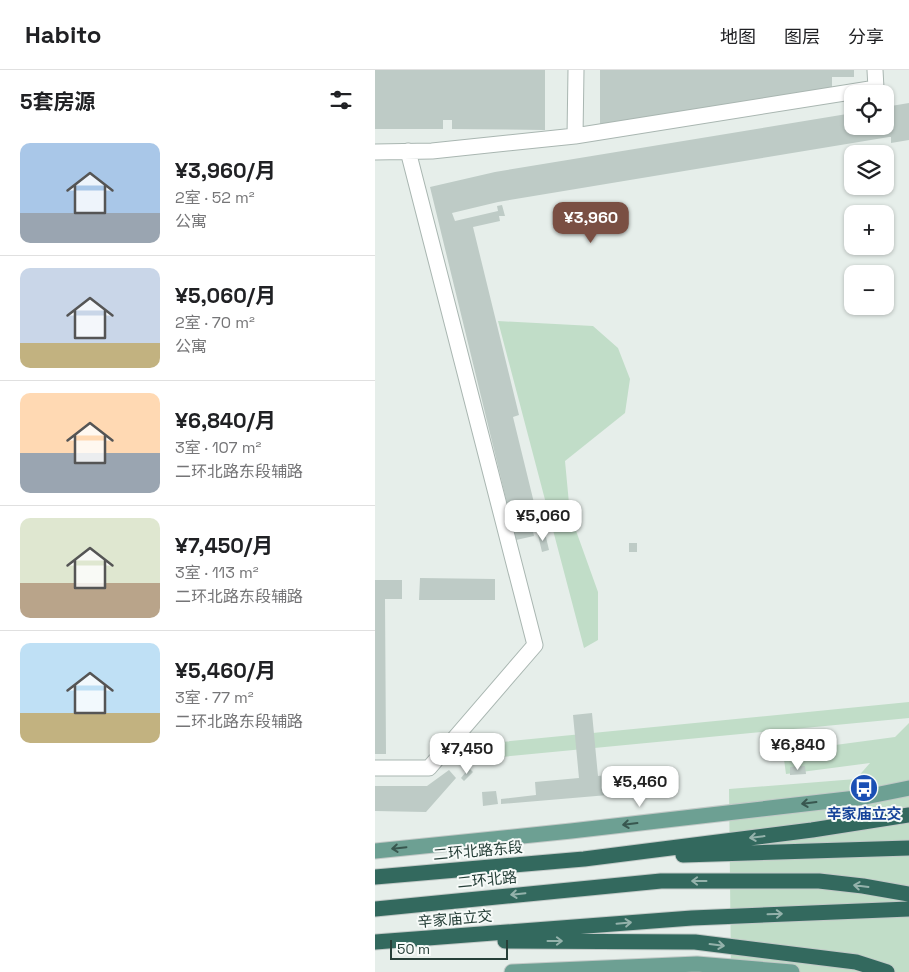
<!DOCTYPE html>
<html lang="zh">
<head>
<meta charset="utf-8">
<style>
  body { margin:0; font-family:"Space Grotesk","Noto Sans SC",sans-serif; background:#f2f2f2; color:#202124; height:100vh; display:flex; flex-direction:column; font-size:19px; white-space:nowrap }
  * { box-sizing:border-box; margin:0 }
  p { font-size:16px; color:#757577 }
  .icon { flex:none; width:28px; height:28px; fill:none; stroke:currentColor; stroke-width:2; stroke-linecap:round; stroke-linejoin:round }
  .map { position:relative; flex:1; overflow:hidden }
  .sheet { display:flex; flex-direction:column; background:#fff; width:375px }
  .sheet>* { flex:none }
  .controls { position:absolute; left:469px; top:15px; display:grid; gap:10px }
  .controls a { display:grid; place-items:center; width:50px; height:50px; border-radius:10px; background:#fff; box-shadow:0 1px 4px #0004; font-size:25px }
  .scale { position:absolute; left:15px; bottom:12px; width:118px; box-sizing:border-box; padding-left:5px; border:2px solid #263f38; border-top:0; font-size:14px; line-height:18px; white-space:nowrap; color:#263f38; -webkit-text-stroke:4px #f6faf8; paint-order:stroke }
  .price { position:absolute; translate:-50% -42px; padding:0 11px; border-radius:10px; background:#fff; color:#222; font-size:16px; line-height:32px; filter:drop-shadow(0 1px 2px #0008) }
  .price::after { content:''; position:absolute; left:50%; top:30px; width:15px; height:11px; margin-left:-8px; background:inherit; clip-path:polygon(0 0,100% 0,50% 100%) }
  .price.current { background:#7a4f43; color:#fff }
  ul { padding:0; list-style:none }
  li { display:flex; align-items:center; gap:15px; height:125px; padding:0 20px }
  li+li { border-top:1px solid #e0e0e0 }
  li span { display:grid; place-items:center; flex:none; width:140px; height:100px; border-radius:10px; color:#555 }
  li>.icon { margin-inline-start:auto }
  span .icon { width:60px; height:60px; fill:#fffc; stroke-width:1 }
  li b { font-size:21px }
  h2 { display:flex; justify-content:space-between; align-items:center; height:60px; padding:0 20px; font-size:21px }
  header { display:flex; align-items:center; gap:30px; box-sizing:border-box; height:70px; padding:0 25px; background:#fff; border-bottom:1px solid #e0e0e0 }
  header strong { font-size:24px }
  nav { display:flex; gap:28px; margin-inline-start:auto; font-size:18px }
  main { display:flex; flex:1; min-height:0 }
  .map>svg:first-child { display:block }
  .green { fill:#c1ddc8 }
  .building { fill:#becbc6 }
  .lines { fill:none; stroke-linecap:round; stroke-linejoin:round }
  .minor-casing { stroke:#a9b6b1; stroke-width:17 }
  .major-casing { stroke:#c2c9c7; stroke-width:17 }
  .highway-casing { stroke:#c2c9c7; stroke-width:17 }
  .minor { stroke:#fff; stroke-width:15 }
  .major { stroke:#6da093; stroke-width:15 }
  .highway { stroke:#33695e; stroke-width:15 }
  .oneway { stroke:#38574f }
  .oneway2 { stroke:#94b2ab }
  .labels { text-anchor:middle; stroke-width:4; stroke-linejoin:round; paint-order:stroke }
  .transit-label { font-size:15px; font-weight:bold; fill:#164399; stroke:#f6faf8 }
  .street-label { font-size:15px; fill:#263f38; stroke:#f6faf8 }
</style>
</head>
<body>
<header>
<strong>Habito</strong>
<nav><a>地图</a><a>图层</a><a>分享</a></nav>
</header>
<main>
<section class="sheet">
<h2>5套房源<svg class="icon" aria-label="filters" viewBox="0 0 24 24"><path d="M4 7h16M4 17h16"/><circle cx="9" cy="7" r="2"/><circle cx="15" cy="17" r="2"/></svg></h2>
<ul>
<li><span style="background:linear-gradient(#a9c7e8 70%,#9aa5b1 0)"><svg class="icon" aria-label="home" viewBox="0 0 24 24"><path d="M3 11l9-7 9 7M6 9v11h12V9"/></svg></span><div><b>¥3,960/月</b><p>2室 · 52 m²</p><p>公寓</p></div></li>
<li><span style="background:linear-gradient(#c9d6e8 75%,#c2b280 0)"><svg class="icon" aria-label="home" viewBox="0 0 24 24"><path d="M3 11l9-7 9 7M6 9v11h12V9"/></svg></span><div><b>¥5,060/月</b><p>2室 · 70 m²</p><p>公寓</p></div></li>
<li><span style="background:linear-gradient(#ffd9b3 60%,#9aa5b1 0)"><svg class="icon" aria-label="home" viewBox="0 0 24 24"><path d="M3 11l9-7 9 7M6 9v11h12V9"/></svg></span><div><b>¥6,840/月</b><p>3室 · 107 m²</p><p>二环北路东段辅路</p></div></li>
<li><span style="background:linear-gradient(#dfe7d0 65%,#b9a48a 0)"><svg class="icon" aria-label="home" viewBox="0 0 24 24"><path d="M3 11l9-7 9 7M6 9v11h12V9"/></svg></span><div><b>¥7,450/月</b><p>3室 · 113 m²</p><p>二环北路东段辅路</p></div></li>
<li><span style="background:linear-gradient(#bfe0f5 70%,#c2b280 0)"><svg class="icon" aria-label="home" viewBox="0 0 24 24"><path d="M3 11l9-7 9 7M6 9v11h12V9"/></svg></span><div><b>¥5,460/月</b><p>3室 · 77 m²</p><p>二环北路东段辅路</p></div></li>
</ul>
</section>
<div class="map">
<svg width="534" height="902" viewBox="0 0 534 902">
  <rect width="100%" height="100%" fill="#e6eeea"/>
  <path class="green" d="M123,251L218,256L243,278L255,309L250,343L190,391L195,444L223,522V570L209,578Z
    M534,632V648L95,690L116,673Z
    M534,653V902H356L354,719L481,709L495,693L411,704L408,682L520,667Z"/>
  <path class="building" d="M0,0H170V60L77,59V50H68V59H0Z
    M225,0H479V7H457V24L225,67Z
    M534,33V70L516,73V67H514L123,132L77,143L80,151L123,141L122,136L127,135L130,146H124L125,151L98,157L144,345L138,347L162,445L155,447L159,466L141,470L55,117L120,102L478,43V56H510V37Z
    M170,463L174,480L167,482L163,465Z
    M254,473H262V482H254Z
    M45,508L120,509V530H44Z
    M0,510H27V529H10L11,684H0Z
    M217,643L223,706L231,705L233,725L126,734V729L161,725L160,712L204,708L198,645Z
    M430,696L431,704L415,705V697Z
    M94,698L98,702L89,711L86,708Z
    M74,700L81,708L51,742L0,741V716H52Z
    M121,721L123,734L108,736L107,722Z"/>
  <g class="lines">
    <defs>
      <path id="minor" d="M200,66L201,0
        M0,82L57,81L200,66L501,18L500,0
        M0,698H54L160,575L33,81"/>
      <path id="major" d="M0,781L196,761L490,727L534,718
        M137,902L322,894L417,902"/>
      <path id="highway" d="M308,785L534,778
        M0,807L209,789L437,760L534,745
        M0,839L286,811H444L488,816L534,824
        M130,871L320,872L481,892L512,902
        M0,872L317,848L534,839"/>
    </defs>
    <use href="#minor" class="minor-casing"/>
    <use href="#major" class="major-casing"/>
    <use href="#highway" class="highway-casing"/>
    <use href="#minor" class="minor"/>
    <use href="#major" class="major"/>
    <use href="#highway" class="highway"/>
  </g>
  <defs><path id="oneway-shaft" d="M-6 0H5M1.5-3L5.5 0L1.5 3" fill="none" stroke-width="1.6" stroke-linecap="round" stroke-linejoin="round" transform="scale(1.25)"/></defs>
  <g class="oneway">
    <use href="#oneway-shaft" transform="translate(434 733) rotate(173)"/>
    <use href="#oneway-shaft" transform="translate(255 754) rotate(173)"/>
    <use href="#oneway-shaft" transform="translate(24 778) rotate(174)"/>
  </g>
  <g class="oneway2">
    <use href="#oneway-shaft" transform="translate(382 767) rotate(173)"/>
    <use href="#oneway-shaft" transform="translate(324 811) rotate(180)"/>
    <use href="#oneway-shaft" transform="translate(486 816) rotate(-173)"/>
    <use href="#oneway-shaft" transform="translate(143 824) rotate(174)"/>
    <use href="#oneway-shaft" transform="translate(400 844) rotate(-2)"/>
    <use href="#oneway-shaft" transform="translate(249 853) rotate(-5)"/>
    <use href="#oneway-shaft" transform="translate(180 871)"/>
    <use href="#oneway-shaft" transform="translate(342 875) rotate(7)"/>
  </g>
  <defs>
    <symbol id="bus-disc" viewBox="-11 -11 22 22"><circle r="9.5" fill="#1a4fb4" stroke="#f6faf8"/><path d="M-5-6H5V4H4V6H2V4H-2V6H-4V4H-5ZM-3.5-4V0h7V-4ZM-3.5 1.2v1.5H-2V1.2ZM2 1.2v1.5H3.5V1.2Z" fill="#fff"/></symbol>
  </defs>
  <g fill-rule="evenodd">
    <use href="#bus-disc" x="473" y="702" width="32" height="32"/>
  </g>
  <g class="labels">
    <g class="transit-label">
      <text x="489" y="749">辛家庙立交</text>
    </g>
    <g class="street-label">
      <text transform="translate(103 781) rotate(-5)" y="5">二环北路东段</text>
      <text transform="translate(112 810) rotate(-6)" y="5">二环北路</text>
      <text transform="translate(80 849) rotate(-5)" y="5">辛家庙立交</text>
    </g>
  </g>
</svg>
<div class="controls">
<a><svg class="icon" aria-label="locate" viewBox="0 0 24 24"><circle cx="12" cy="12" r="6"/><path d="M12 2v4M12 18v4M2 12h4M18 12h4"/></svg></a>
<a><svg class="icon" aria-label="layers" viewBox="0 0 24 24"><path d="M12 4l9 5-9 5-9-5zM3 14l9 5 9-5"/></svg></a>
<a>+</a>
<a>−</a>
</div>
<div class="scale">50 m</div>
<b class="price current" style="left:216px;top:174px">¥3,960</b>
<b class="price" style="left:168px;top:472px">¥5,060</b>
<b class="price" style="left:423px;top:701px">¥6,840</b>
<b class="price" style="left:92px;top:705px">¥7,450</b>
<b class="price" style="left:265px;top:738px">¥5,460</b>
</div>
</main>
</body>
</html>
